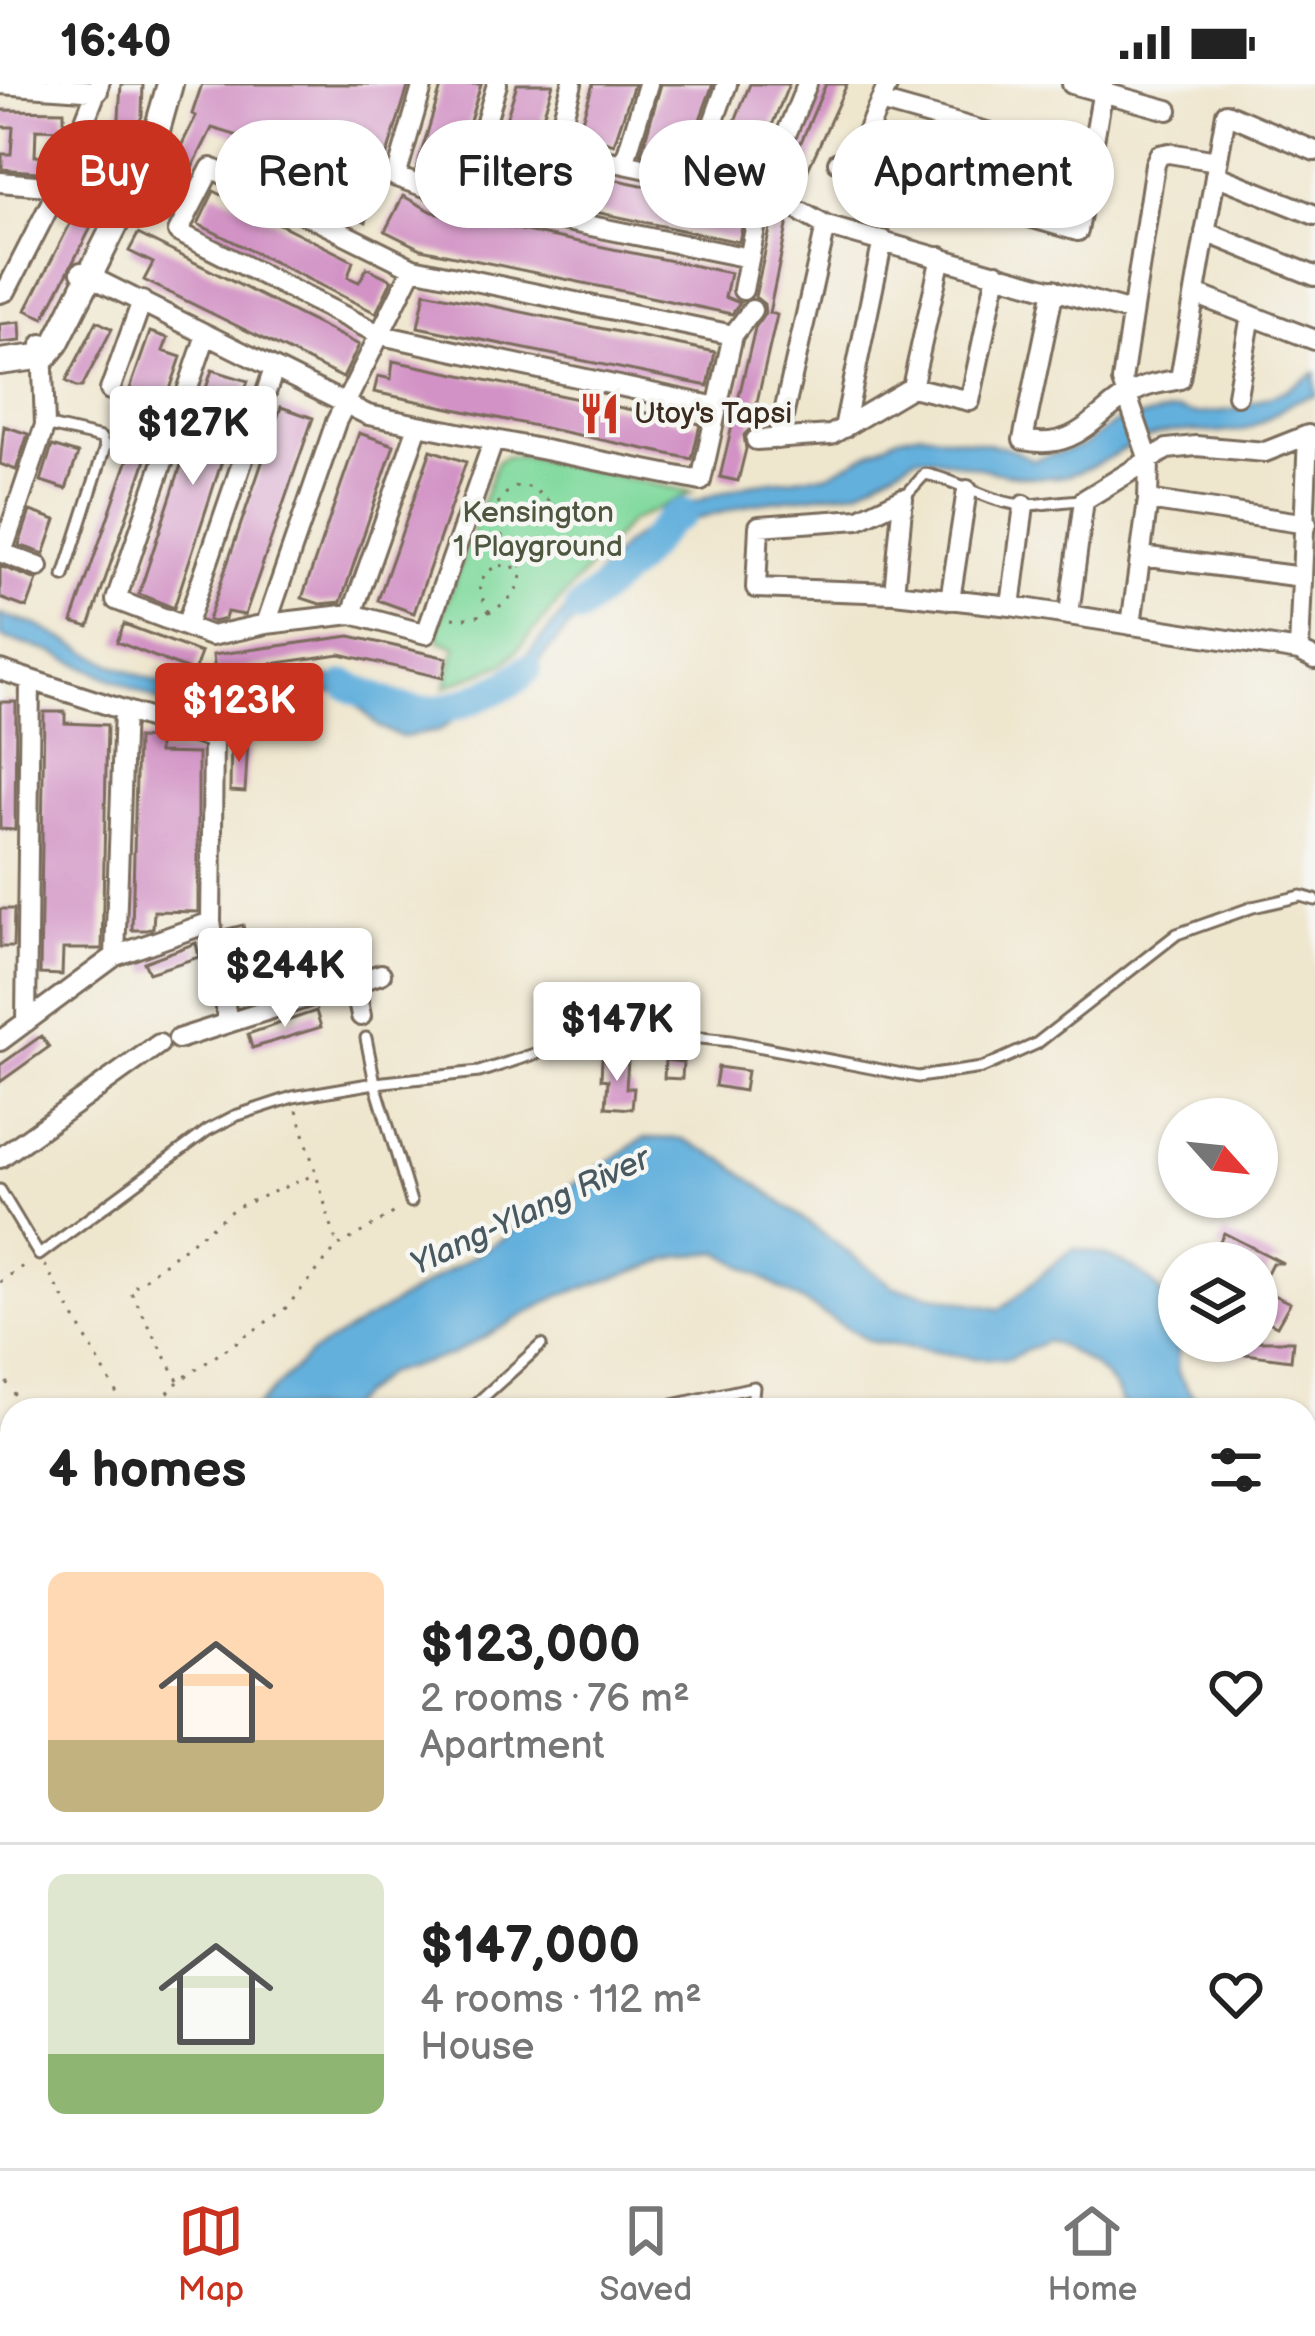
<!DOCTYPE html>
<html lang="en">
<head>
<meta charset="utf-8">
<style>
  body { margin:0; font-family:"Balsamiq Sans",sans-serif; background:#f2f2f2; color:#222; height:100vh; display:flex; flex-direction:column; font-size:45px; white-space:nowrap }
  * { box-sizing:border-box; margin:0 }
  p { font-size:39px; color:#767676 }
  .icon { flex:none; width:66px; height:66px; fill:none; stroke:currentColor; stroke-width:2; stroke-linecap:round; stroke-linejoin:round }
  .map { position:relative; flex:1; overflow:hidden }
  .panel { position:absolute; left:0px; top:1314px; width:1317px; height:771px; display:flex; flex-direction:column; background:#fff; border-radius:36px 36px 0 0; box-shadow:0 3px 9px #0004 }
  .panel>* { flex:none }
  .banner { position:absolute; left:36px; top:36px; width:1245px; height:108px; display:flex; gap:24px }
  .needle { width:78px; rotate:117deg }
  .tools { position:absolute; left:1158px; top:1014px; display:grid; gap:24px }
  .tools a { display:grid; place-items:center; width:120px; height:120px; border-radius:50%; background:#fff; box-shadow:0 3px 9px #0004; font-size:60px }
  .price { position:absolute; translate:-50% -102px; padding:0 27px; border-radius:12px; background:#fff; color:#222; font-size:39px; line-height:78px; filter:drop-shadow(0 3px 6px #0008) }
  .price::after { content:''; position:absolute; left:50%; top:72px; width:36px; height:27px; margin-left:-18px; background:inherit; clip-path:polygon(0 0,100% 0,50% 100%) }
  .price.selected { background:#c8321e; color:#fff }
  ul { padding:0; list-style:none }
  li { display:flex; align-items:center; gap:36px; height:300px; padding:0 48px }
  li+li { border-top:3px solid #e0e0e0 }
  li span { display:grid; place-items:center; flex:none; width:336px; height:240px; border-radius:18px; color:#555 }
  li>.icon { margin-inline-start:auto }
  span .icon { width:144px; height:144px; fill:#fffc; stroke-width:1 }
  li b { font-size:51px }
  h2 { display:flex; justify-content:space-between; align-items:center; height:144px; padding:0 48px; font-size:51px }
  .pill { padding:0 42px; border-radius:54px; background:#fff; box-shadow:0 3px 9px #0004; font-size:42px; line-height:108px }
  .pill.selected { background:#c8321e; color:#fff }
  .status { display:flex; justify-content:space-between; align-items:center; height:84px; padding:0 60px; background:#fff; direction:ltr }
  .status svg { height:33px; fill:currentColor }
  .dock { display:flex; justify-content:space-around; align-items:center; height:168px; border-top:3px solid #e0e0e0; background:#fff; font-size:33px; color:#767676 }
  .dock a { display:grid; justify-items:center; gap:6px }
  .dock .selected { color:#c8321e }
  .map>svg:first-child { display:block }
  .green { fill:#82da9f; stroke:#5e825e; stroke-width:3 }
  .water { fill:#64b0dd; stroke:#506d7e; stroke-width:3 }
  .lines { fill:none; stroke-linecap:round; stroke-linejoin:round }
  .river { stroke:#64b0dd; stroke-width:30 }
  .building { fill:#d292c5 }
  .service-casing { stroke:#7a6c5c; stroke-width:15 }
  .minor-casing { stroke:#7a6c5c; stroke-width:24 }
  .tertiary-casing { stroke:#7a6c5c; stroke-width:30 }
  .secondary-casing { stroke:#7a6c5c; stroke-width:33 }
  .path { stroke:#7a6c5c; stroke-width:3; stroke-dasharray:3 9; stroke-linecap:butt }
  .service { stroke:#fff; stroke-width:9 }
  .minor { stroke:#fff; stroke-width:18 }
  .tertiary { stroke:#fff; stroke-width:24 }
  .secondary { stroke:#fbe6c4; stroke-width:27 }
  .labels { text-anchor:middle; stroke-width:9; stroke-linejoin:round; paint-order:stroke }
  .poi-label { font-size:30px; fill:#3b2a1e; stroke:#f6f6f2; text-anchor:start }
  .park-label { font-size:30px; fill:#4d563e; stroke:#f6f6f2 }
  .water-label { font-size:33px; font-style:italic; fill:#495961; stroke:#f6f6f2 }
</style>
</head>
<body>
<div class="status"><b>16:40</b><svg viewBox="0 0 49 12"><path d="M0 12V9h3v3zM5 12V6h3v6zM10 12V3h3v9zM15 12V0h3v12zM26 1h20v11H26zM47 4h2v5h-2z"/></svg></div>
<div class="map">
<svg width="1315" height="2084" viewBox="0 0 1315 2084">
  <rect width="100%" height="100%" fill="#f6f6f2"/>
  <filter id="ink" filterUnits="userSpaceOnUse"><feTurbulence type="fractalNoise" baseFrequency=".00833" numOctaves="2"/><feDisplacementMap in="SourceGraphic" scale="24" xChannelSelector="R" yChannelSelector="G"/><feConvolveMatrix kernelMatrix="1 2 1 2 8 2 1 2 1" color-interpolation-filters="sRGB"/></filter>
  <filter id="wash" filterUnits="userSpaceOnUse"><feTurbulence type="fractalNoise" baseFrequency=".004" numOctaves="4" result="noise"/><feDisplacementMap in="SourceGraphic" scale="48" xChannelSelector="R" yChannelSelector="G"/><feGaussianBlur stdDeviation="2.7" result="paint"/><feColorMatrix in="noise" values="0 0 0 0 0 0 0 0 0 0 0 0 0 0 0 0 0 1.4 0 .05"/><feComposite in="paint" operator="in"/></filter>
  <g filter="url(#wash)">
    <rect width="100%" height="100%" fill="#efe6ce"/>
    <path class="green" d="M521,372L692,408L628,439L506,579L445,603L456,563L440,557L437,547L496,379L504,373Z"/>
    <path class="water" d="M1315,289V312C1289,313 1273,336 1249,344C1224,353 1192,344 1166,349C1128,356 1101,385 1064,392C1015,400 965,376 917,372L858,406L756,419L682,439L626,478L505,616L461,630L439,647L402,653L379,643L350,614L333,608L285,610L265,616L241,631L220,634L179,626L52,568L0,553V531L37,541L113,581L165,601L223,617L275,597L348,593L366,603L384,620L405,630H429L494,608L625,460L678,423L749,400L829,390L898,353L921,348L1006,363L1033,376L1083,362L1116,338L1177,326L1197,330L1233,326L1284,307Z
      M644,1054L683,1055L726,1077L894,1203L999,1225C1027,1208 1046,1182 1074,1165C1124,1170 1170,1199 1179,1250C1181,1260 1175,1277 1178,1288C1181,1298 1193,1311 1199,1320L1198,1326H1124C1115,1290 1081,1270 1047,1257L1008,1275L974,1274L869,1257L719,1168L681,1172L559,1212L451,1271L385,1290L344,1326H253L311,1269L507,1152L541,1122Z
      M1315,1357V1455L1305,1460V1377Z
      M12,1498V1554L0,1556V1499Z"/>
    <g class="lines">
      <path class="river" d="M579,526L635,478L669,437L683,429
        M346,601C407,628 422,638 486,610C503,603 515,598 527,585"/>
    </g>
    <g id="blocks">
      <path class="building" d="M121,0H143L142,32L114,99L44,234L26,226L98,85L119,34Z
        M202,0H409L366,138L233,74L242,53L212,44L169,130L152,121L196,32L192,30Z
        M442,0H481L452,97L416,86Z
        M517,0H553L518,113L485,104Z
        M593,0H634L614,60L578,49Z
        M661,0H713L684,79L641,70Z
        M750,0H789L752,90L719,76Z
        M826,0H847L791,123L769,229L777,231L751,344L744,351L746,365L738,397L720,393L755,244L765,229L764,220L755,213L777,114Z
        M0,26L64,27V46L36,45L35,72H51L50,89L2,85V70H11L13,43H0Z
        M565,85L746,123L739,158L557,120Z
        M214,107L353,177L348,193L359,198L367,184L392,196L376,229L198,140Z
        M403,112L433,128L730,189L725,213L740,219L732,230L421,165L385,147Z
        M138,150L359,261L343,294L144,196L153,179L129,167Z
        M425,208L715,268L708,302L418,243Z
        M97,237L112,245L82,303H77L66,297Z
        M20,238L21,257L0,259V240Z
        M150,248L168,254L163,267L181,273L89,543L72,538L143,331L124,322Z
        M393,277L700,340L692,375L374,308L378,292L391,295Z
        M212,286L248,297L174,524L139,510Z
        M281,323L313,334L245,531L227,528L225,535L213,538L208,536Z
        M4,342L28,350L16,386L0,380Z
        M359,349L394,361L341,518L320,520L302,514Z
        M52,362L78,370L66,405L41,397Z
        M431,366L466,378L414,529L378,516Z
        M30,427L56,436L44,470L19,461Z
        M0,482L37,496L27,524L0,514Z
        M124,540L201,569L194,588L117,558Z
        M350,552L447,574L443,594L340,570L215,588L213,571Z
        M0,618H16L15,746L0,745Z
        M44,628H65V639L107,641L102,865H63L62,891L40,890Z
        M137,654L158,655V669L198,670V828L154,827L153,844L147,846H132Z
        M231,655L248,657L245,708L230,707Z
        M0,825H14L13,863H0Z
        M243,841L253,897L237,900L227,845Z
        M196,859L199,873L149,889L144,878Z
        M316,927L321,943L252,964L248,950Z
        M41,952L49,963L0,998V981Z
        M602,975L628,976L626,1004H634L632,1025L606,1023L608,996L601,995Z
        M665,976L683,978L682,995L664,994Z
        M718,983L747,987L744,1007L715,1002Z
        M1224,1149L1283,1179H1272L1257,1209V1179H1249L1217,1163Z
        M1267,1208L1290,1219L1277,1242L1257,1232Z
        M1215,1257H1293L1291,1276L1215,1266Z"/>
    </g>
  </g>
  <g filter="url(#ink)">
    <use href="#blocks" fill-opacity="0" stroke="#7a6c5c" stroke-width="3"/>
    <g class="lines">
      <defs>
        <path id="service" d="M45,341L101,354L105,363L64,492
          M903,414L925,390C959,396 990,420 1026,421C1045,421 1064,416 1084,416
          M366,954L375,999L411,1118
          M0,1106L39,1171L208,1046L235,1032L293,1013L375,999L479,988L590,952L640,948L731,957L918,993L982,984L1036,960L1177,850L1253,823L1301,812L1315,816
          M469,1326L541,1261
          M650,1326L754,1303L751,1326
          M1262,2073L1290,2084
          M685,2084L688,2073
          M791,2084L795,2073
          M879,2084L883,2073"/>
        <path id="minor" d="M0,0L98,7
          M423,0L396,93L463,116L749,174
          M1072,0L1168,26
          M880,18L1090,77
          M553,65L762,109
          M838,78L1078,147L1104,0
          M624,80L648,0
          M852,82L888,0
          M1215,91L1315,131
          M693,95L727,0
          M0,98L59,103
          M463,116L497,0
          M803,129L826,142L1131,228
          M536,132L572,0
          M1205,148L1315,192
          M81,188L368,331L701,397L733,251L752,226
          M1054,205L1023,356C1084,369 1096,322 1142,304C1154,299 1168,298 1180,295L1226,29L1315,67
          M743,206L762,109L807,0
          M0,209L6,207L59,103L99,0
          M1195,210L1315,256
          M206,251L116,516L211,552L266,540L352,530L426,550L493,358
          M912,303L941,173
          M110,306L142,217
          M1237,311L1251,231
          M717,323L381,251L178,148L211,84L413,184L733,251
          M844,344L883,156
          M778,355L826,142
          M756,356L831,351L912,303L970,317L997,189
          M1148,416L1307,440
          M0,468L39,483
          M2,469L45,341L42,260
          M1141,472L1302,493
          M894,509L903,414L859,435L759,442L756,504L894,509L1011,522L1299,567L1315,575
          M950,516L967,406
          M1011,522L1024,421
          M352,530L418,342
          M1069,530L1084,416L1167,365L1196,362L1265,368L1308,351L1299,567
          M266,540L336,338L413,184
          M1131,541L1148,416L1149,376L1122,297L1155,80L1159,71L1169,69L1217,77
          M186,542L274,285
          M0,586L213,655L211,838L228,939
          M115,872L124,626
          M354,898L361,932
          M26,938L30,596
          M178,955L381,890
          M0,957L115,872L211,838
          M0,1074L159,960
          M0,1851L12,1848"/>
        <path id="tertiary" d="M0,278L45,272L56,259L150,71L170,0
          M1305,1500L1315,1493
          M936,2084L940,2073"/>
        <path id="secondary" d="M0,1605L12,1627
          M0,1643L12,1666
          M1049,2073L1081,2084
          M1136,2073L1169,2084"/>
      </defs>
      <use href="#service" class="service-casing"/>
      <use href="#minor" class="minor-casing"/>
      <use href="#tertiary" class="tertiary-casing"/>
      <use href="#secondary" class="secondary-casing"/>
      <path class="path" d="M489,528L479,507L484,491L497,481L519,484
        M453,534C487,538 536,510 517,469C511,458 499,453 495,440C493,431 496,421 502,414C539,369 557,465 603,427
        M297,1026L337,1161
        M45,1181L126,1326
        M0,1198L26,1180
        M0,1288L24,1326
        M178,1296L130,1206L235,1124L316,1090
        M151,1326L179,1297L284,1226L337,1163L400,1125
        M0,1436L12,1433
        M0,1795L12,1797
        M1305,1894L1307,1869
        M1305,1918H1315
        M1305,1943L1315,1940
        M1305,2007L1315,2011
        M1305,2057L1315,2061"/>
      <use href="#service" class="service"/>
      <use href="#minor" class="minor"/>
      <use href="#tertiary" class="tertiary"/>
      <use href="#secondary" class="secondary"/>
    </g>
  </g>
  <defs>
    <symbol id="restaurant-bare" viewBox="-9 -9 18 18"><path d="M-5-6h1v4h1v-4h1v4h1v-4h1v5L-1.5 .5V6h-2V.5L-5-1ZM5-6V6H3V1.5H1.5Q1.5-4 5-6Z" fill="#c8321e" stroke="#f6f6f2" stroke-width="2.5" paint-order="stroke"/></symbol>
  </defs>
  <g fill-rule="evenodd">
    <use href="#restaurant-bare" x="570" y="300" width="59" height="59"/>
  </g>
  <g class="labels">
    <g class="poi-label">
      <text x="634" y="339">Utoy's Tapsi</text>
    </g>
    <g class="park-label">
      <text x="538" y="438">Kensington<tspan x="538" dy="34">1 Playground</tspan></text>
    </g>
    <g class="water-label">
      <text transform="translate(529 1126) rotate(-25)" y="12">Ylang-Ylang River</text>
    </g>
  </g>
</svg>
<div class="tools">
<a><svg class="needle" viewBox="-14 -14 28 28"><path d="M0-13l5 13h-10z" fill="#e53935"/><path d="M0 13l5-13h-10z" fill="#767676"/></svg></a>
<a><svg class="icon" aria-label="layers" viewBox="0 0 24 24"><path d="M12 4l9 5-9 5-9-5zM3 14l9 5 9-5"/></svg></a>
</div>
<b class="price" style="left:193px;top:404px">$127K</b>
<b class="price selected" style="left:239px;top:681px">$123K</b>
<b class="price" style="left:285px;top:946px">$244K</b>
<b class="price" style="left:617px;top:1000px">$147K</b>
<div class="banner">
<a class="pill selected">Buy</a>
<a class="pill">Rent</a>
<a class="pill">Filters</a>
<a class="pill">New</a>
<a class="pill">Apartment</a>
</div>
<section class="panel">
<h2>4 homes<svg class="icon" aria-label="filters" viewBox="0 0 24 24"><path d="M4 7h16M4 17h16"/><circle cx="9" cy="7" r="2"/><circle cx="15" cy="17" r="2"/></svg></h2>
<ul>
<li><span style="background:linear-gradient(#ffd9b3 70%,#c2b280 0)"><svg class="icon" aria-label="home" viewBox="0 0 24 24"><path d="M3 11l9-7 9 7M6 9v11h12V9"/></svg></span><div><b>$123,000</b><p>2 rooms · 76 m²</p><p>Apartment</p></div><svg class="icon" aria-label="heart" viewBox="0 0 24 24"><path d="M12 20l-8-8c-3-5 5-10 8-4 3-6 11-1 8 4z"/></svg></li>
<li><span style="background:linear-gradient(#dfe7d0 75%,#8fb573 0)"><svg class="icon" aria-label="home" viewBox="0 0 24 24"><path d="M3 11l9-7 9 7M6 9v11h12V9"/></svg></span><div><b>$147,000</b><p>4 rooms · 112 m²</p><p>House</p></div><svg class="icon" aria-label="heart" viewBox="0 0 24 24"><path d="M12 20l-8-8c-3-5 5-10 8-4 3-6 11-1 8 4z"/></svg></li>
</ul>
</section>
</div>
<nav class="dock">
<a class="selected"><svg class="icon" aria-label="map" viewBox="0 0 24 24"><path d="M3 6l6-2 6 2 6-2v14l-6 2-6-2-6 2zM9 4v14M15 6v14"/></svg>Map</a>
<a><svg class="icon" aria-label="saved" viewBox="0 0 24 24"><path d="M7 4h10v16l-5-4-5 4z"/></svg>Saved</a>
<a><svg class="icon" aria-label="home" viewBox="0 0 24 24"><path d="M3 11l9-7 9 7M6 9v11h12V9"/></svg>Home</a>
</nav>
</body>
</html>
